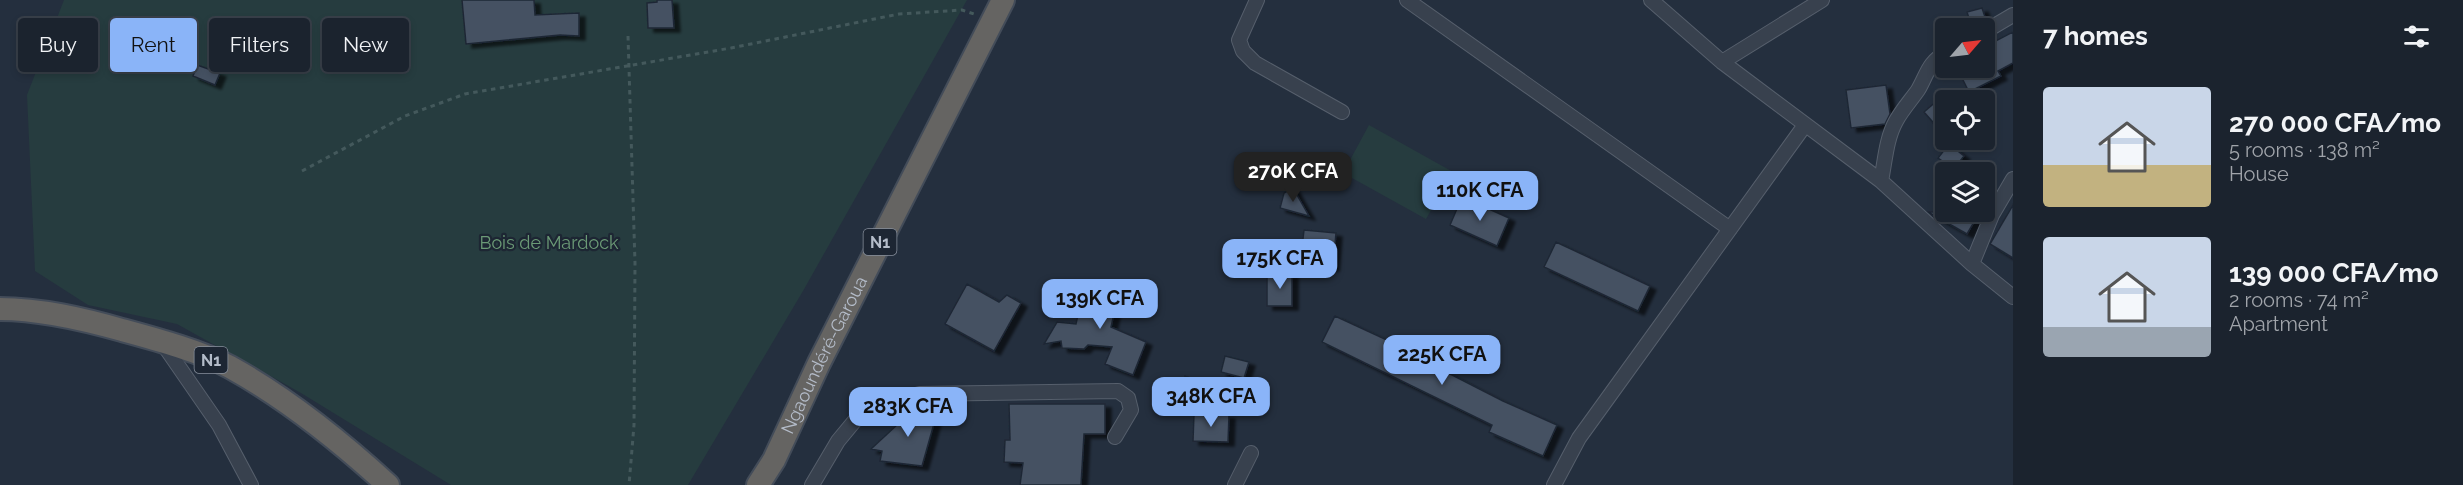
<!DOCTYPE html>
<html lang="en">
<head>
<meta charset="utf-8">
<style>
  body { margin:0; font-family:Raleway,sans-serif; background:#242b36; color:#f1f3f6; height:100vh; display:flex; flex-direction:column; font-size:22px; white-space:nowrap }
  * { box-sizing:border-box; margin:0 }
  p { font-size:20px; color:#a0a4aa }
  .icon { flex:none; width:33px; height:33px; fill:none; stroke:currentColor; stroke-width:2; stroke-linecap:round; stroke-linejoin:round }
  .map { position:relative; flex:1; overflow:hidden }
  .sheet { display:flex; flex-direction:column; background:#1b232e; width:450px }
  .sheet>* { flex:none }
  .guide { position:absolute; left:18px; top:18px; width:570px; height:54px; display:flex; gap:12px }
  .needle { width:39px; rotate:62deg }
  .buttons { position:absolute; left:1935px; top:18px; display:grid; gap:12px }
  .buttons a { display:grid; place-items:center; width:60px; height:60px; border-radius:6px; background:#1b232e; box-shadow:0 3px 9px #0003,0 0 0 2px #39404a; font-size:30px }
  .price { position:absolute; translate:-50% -51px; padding:0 14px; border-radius:12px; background:#8ab4f8; color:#111; font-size:20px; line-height:39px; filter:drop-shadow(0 2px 3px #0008) }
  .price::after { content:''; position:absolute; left:50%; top:36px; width:18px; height:14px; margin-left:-9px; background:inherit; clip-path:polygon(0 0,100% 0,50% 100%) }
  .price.selected { background:#222; color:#fff }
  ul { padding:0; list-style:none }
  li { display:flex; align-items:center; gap:18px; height:150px; padding:0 30px }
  li span { display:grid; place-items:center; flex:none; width:168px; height:120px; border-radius:6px; color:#555 }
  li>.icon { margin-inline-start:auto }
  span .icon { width:72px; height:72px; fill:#fffc; stroke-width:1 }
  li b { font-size:26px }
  h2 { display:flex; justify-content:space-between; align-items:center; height:72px; padding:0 30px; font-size:26px }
  .tag { padding:0 21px; border-radius:6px; background:#1b232e; box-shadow:0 3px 9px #0003,0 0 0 2px #39404a; font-size:21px; line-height:54px }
  .tag.selected { background:#8ab4f8; color:#111 }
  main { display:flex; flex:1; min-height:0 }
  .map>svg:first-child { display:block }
  .green { fill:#263c3f }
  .building { fill:#455162; stroke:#1f2835; stroke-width:1.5; filter:url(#shadow) }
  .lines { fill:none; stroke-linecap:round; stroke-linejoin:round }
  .minor-casing { stroke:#565f6c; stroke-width:16 }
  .trunk-casing { stroke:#434c59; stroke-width:26 }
  .path { stroke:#44595c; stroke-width:3; stroke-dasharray:4.5 4.5; stroke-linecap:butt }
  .minor { stroke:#38414e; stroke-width:14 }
  .trunk { stroke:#656462; stroke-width:22 }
  .labels { text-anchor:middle; stroke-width:4.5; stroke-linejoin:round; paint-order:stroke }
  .shield { fill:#1d2633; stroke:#878f9c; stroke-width:1.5 }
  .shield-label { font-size:16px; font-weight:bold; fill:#b4bcc9 }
  .park-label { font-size:18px; fill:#6b9a76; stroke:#1d2633 }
  .street-label { font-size:18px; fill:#b4bcc9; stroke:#1d2633 }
</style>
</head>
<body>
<main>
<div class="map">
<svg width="2013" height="485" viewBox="0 0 2013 485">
  <defs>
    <filter id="shadow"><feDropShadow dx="6" dy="4" stdDeviation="1.5" flood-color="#0009"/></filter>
  </defs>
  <rect width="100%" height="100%" fill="#242f3e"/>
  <path class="green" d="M64,0H967L803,291L688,485H451L301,393L177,324L88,305L35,271L27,95Z
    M1369,125L1453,172L1426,219L1343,173Z"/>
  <path class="building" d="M462,0H534L535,15L579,13V36L560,35L466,44Z
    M657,0H672L674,28H648L647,3L657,2Z
    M1982,8L1986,20L1976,28H1972L1967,12Z
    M2013,32V63L1998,71L2001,76L1969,92L1957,68H1984V43L1986,46Z
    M197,65L220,73L215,85L193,76Z
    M1886,85L1890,114L1885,124L1851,128L1846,90Z
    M1946,93V137L1924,112Z
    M1949,144L1964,156L1954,169L1938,158Z
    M1293,188L1309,216L1280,208L1284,193Z
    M1462,197L1509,218L1497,246L1450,225Z
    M2013,205V258L1990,244Z
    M1928,212H1980L1967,234Z
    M1304,230L1336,233L1333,267L1300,264Z
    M1556,242L1650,286L1638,311L1544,267Z
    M1267,274H1292V306H1267Z
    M1085,283L1119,291L1111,327L1146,342L1133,375L1105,364L1112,347L1088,345L1084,349L1062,348L1061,341L1044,344L1057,322L1076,324Z
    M967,284L999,302L1007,295L1021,303L994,351L945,324Z
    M1335,316L1400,346L1399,348L1503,401L1557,425L1543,456L1489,432L1492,425L1322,342Z
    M1225,356L1249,362L1244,378L1221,372Z
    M1185,376L1197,380L1190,403L1178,399Z
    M1009,404H1105V434H1084L1081,485H1020L1023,463L1004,462L1005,440H1010Z
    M903,407L937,413L922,466L880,461L882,451L871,449L897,425L899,408Z
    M1194,414L1229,415L1228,442L1193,441Z"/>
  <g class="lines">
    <defs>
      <path id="minor" d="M1257,0L1239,40L1243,51L1255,63L1342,112
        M1407,0L1730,229
        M1651,0L1722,62L1881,181L1972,264L2013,297
        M1984,32L2013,15
        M1722,62L1822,0
        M1881,181C1885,162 1886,139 1896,121C1902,110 1911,100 1918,90C1927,75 1928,62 1946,53
        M1972,264L1992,215L2013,179
        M161,341L219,425L251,485
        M812,485L838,441L857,418L881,403L920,394L1118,391L1128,398L1131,410L1115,437
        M1235,485L1251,453
        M1554,485L1579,438L1805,125"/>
      <g id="trunk">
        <path d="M0,309C41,309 83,319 122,330C155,339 200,351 230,367C288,399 340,441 388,485"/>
        <path id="s1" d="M758,485L774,460L819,363L1003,0"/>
      </g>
    </defs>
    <use href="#minor" class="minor-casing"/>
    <use href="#trunk" class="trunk-casing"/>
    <path class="path" d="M628,36L635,263L634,425L629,485
      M302,171L405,116L465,94L731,48L899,14L962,10L974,14"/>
    <use href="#minor" class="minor"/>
    <use href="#trunk" class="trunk"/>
  </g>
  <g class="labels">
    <g class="shield">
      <rect x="863.5" y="229" width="33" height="26" rx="4.5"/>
      <rect x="194.5" y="347" width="33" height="26" rx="4.5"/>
    </g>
    <g class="shield-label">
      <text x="880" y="248">N1</text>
      <text x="211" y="366">N1</text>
    </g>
    <g class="park-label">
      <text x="549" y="249">Bois de Mardock</text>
    </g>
    <g class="street-label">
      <text dy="6" stroke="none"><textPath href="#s1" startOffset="146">Ngaoundéré-Garoua</textPath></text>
    </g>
  </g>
</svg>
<div class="buttons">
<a><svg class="needle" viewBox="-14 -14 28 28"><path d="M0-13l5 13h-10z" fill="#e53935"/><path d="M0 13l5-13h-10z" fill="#a0a4aa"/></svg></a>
<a><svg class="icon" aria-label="locate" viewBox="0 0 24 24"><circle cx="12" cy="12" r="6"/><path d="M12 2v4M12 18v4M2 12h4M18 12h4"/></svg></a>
<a><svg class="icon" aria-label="layers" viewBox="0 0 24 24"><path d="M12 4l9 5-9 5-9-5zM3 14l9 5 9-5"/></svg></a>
</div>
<b class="price selected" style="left:1293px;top:203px">270K CFA</b>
<b class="price" style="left:1480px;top:222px">110K CFA</b>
<b class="price" style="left:1280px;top:290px">175K CFA</b>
<b class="price" style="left:1100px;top:330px">139K CFA</b>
<b class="price" style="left:1442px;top:386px">225K CFA</b>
<b class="price" style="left:1211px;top:428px">348K CFA</b>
<b class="price" style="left:908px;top:438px">283K CFA</b>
<div class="guide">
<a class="tag">Buy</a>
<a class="tag selected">Rent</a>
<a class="tag">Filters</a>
<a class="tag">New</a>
</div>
</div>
<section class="sheet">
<h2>7 homes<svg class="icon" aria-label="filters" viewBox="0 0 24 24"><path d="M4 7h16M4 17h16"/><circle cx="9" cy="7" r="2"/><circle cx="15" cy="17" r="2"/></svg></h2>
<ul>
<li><span style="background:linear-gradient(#c9d6e8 65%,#c2b280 0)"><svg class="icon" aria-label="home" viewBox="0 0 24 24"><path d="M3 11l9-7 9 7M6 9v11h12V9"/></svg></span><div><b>270 000 CFA/mo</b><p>5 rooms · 138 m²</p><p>House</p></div></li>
<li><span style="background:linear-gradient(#c9d6e8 75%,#9aa5b1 0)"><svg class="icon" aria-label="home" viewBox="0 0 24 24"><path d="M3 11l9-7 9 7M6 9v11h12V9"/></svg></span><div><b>139 000 CFA/mo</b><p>2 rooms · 74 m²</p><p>Apartment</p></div></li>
</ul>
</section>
</main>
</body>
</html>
